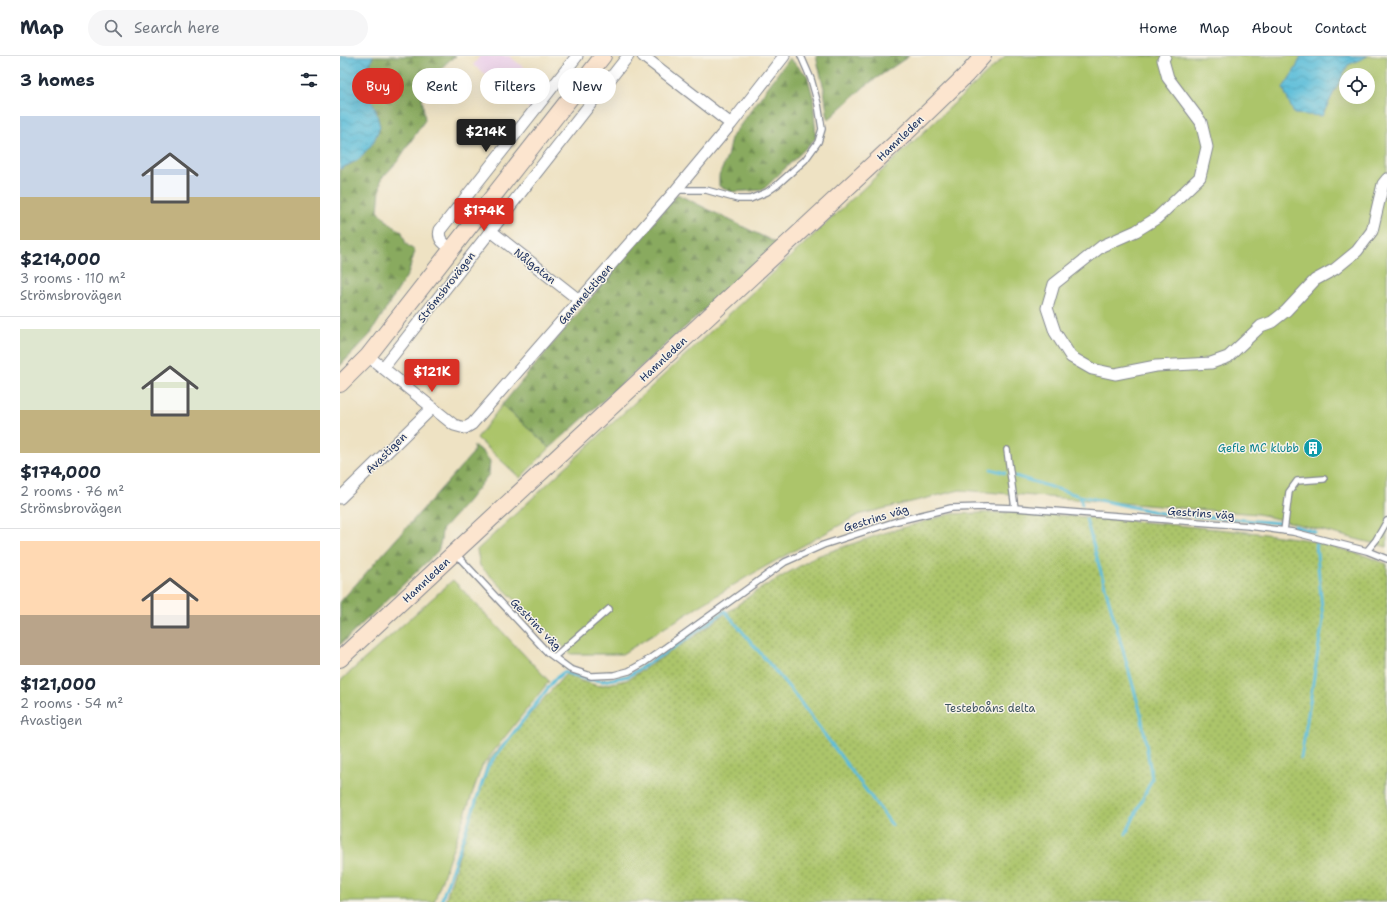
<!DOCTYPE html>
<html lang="en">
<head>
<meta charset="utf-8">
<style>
  body { margin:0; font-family:"Shantell Sans",sans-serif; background:#f6f6f7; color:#1f2937; height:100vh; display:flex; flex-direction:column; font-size:15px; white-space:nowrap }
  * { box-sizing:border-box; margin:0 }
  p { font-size:13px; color:#747a83 }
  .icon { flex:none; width:22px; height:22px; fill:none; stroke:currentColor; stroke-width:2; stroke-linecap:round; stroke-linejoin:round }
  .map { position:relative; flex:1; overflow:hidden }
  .sheet { display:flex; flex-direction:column; background:#fff; width:340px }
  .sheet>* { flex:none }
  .hud { position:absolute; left:12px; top:12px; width:380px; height:36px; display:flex; gap:8px }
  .controls { position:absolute; left:999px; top:12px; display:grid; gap:8px }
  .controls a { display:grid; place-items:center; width:36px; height:36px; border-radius:50%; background:#fff; box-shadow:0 4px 16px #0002; font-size:20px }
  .price { position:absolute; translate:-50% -34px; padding:0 9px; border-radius:4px; background:#d93025; color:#fff; font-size:13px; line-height:26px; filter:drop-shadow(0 1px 2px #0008) }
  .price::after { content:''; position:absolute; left:50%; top:24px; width:12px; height:9px; margin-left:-6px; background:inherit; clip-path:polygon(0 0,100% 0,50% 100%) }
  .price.selected { background:#222; color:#fff }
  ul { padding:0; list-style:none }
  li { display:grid; align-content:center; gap:8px; height:212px; padding:0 20px }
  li+li { border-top:1px solid #e0e1e3 }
  li span { display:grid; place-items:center; height:124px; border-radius:0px; color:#555 }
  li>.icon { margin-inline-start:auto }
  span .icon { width:72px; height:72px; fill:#fffc; stroke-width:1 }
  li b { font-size:17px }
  h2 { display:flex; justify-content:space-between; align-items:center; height:48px; padding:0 20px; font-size:17px }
  .chip { padding:0 14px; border-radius:18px; background:#fff; box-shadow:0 4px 16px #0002; font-size:14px; line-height:36px }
  .chip.selected { background:#d93025; color:#fff }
  header { display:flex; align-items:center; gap:24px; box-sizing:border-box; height:56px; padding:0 20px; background:#fff; border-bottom:1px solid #e0e1e3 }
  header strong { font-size:19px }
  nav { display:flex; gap:22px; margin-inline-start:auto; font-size:14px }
  .search { width:280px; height:36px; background:#f6f6f7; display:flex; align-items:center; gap:10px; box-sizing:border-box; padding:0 14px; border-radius:22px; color:#747a83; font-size:15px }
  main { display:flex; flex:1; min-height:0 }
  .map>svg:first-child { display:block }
  .built { fill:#ecd1ea }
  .grass { fill:#acc56a; stroke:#647a64; fill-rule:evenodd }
  .forest { fill:url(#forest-firs); stroke:#526c5e }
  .park { fill:url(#park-dots); stroke:#647a64 }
  .water { fill:url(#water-waves); stroke:#3b769c }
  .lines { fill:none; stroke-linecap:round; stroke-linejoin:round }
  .stream { stroke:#5bbdd9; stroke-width:3 }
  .lane-casing { stroke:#848890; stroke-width:8 }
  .street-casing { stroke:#848890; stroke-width:13 }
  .secondary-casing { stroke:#848890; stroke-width:18 }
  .lane { stroke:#fff; stroke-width:5.5 }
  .street { stroke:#fff; stroke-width:11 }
  .secondary { stroke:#fce5cf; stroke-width:16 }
  .labels { text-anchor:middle; stroke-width:3; stroke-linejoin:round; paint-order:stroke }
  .street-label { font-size:11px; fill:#1b2f5e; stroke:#f7f3e8 }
  .culture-label { font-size:11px; fill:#0d838f; stroke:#f7f3e8; text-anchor:end }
  .park-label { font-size:11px; fill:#3f5461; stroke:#f7f3e8 }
</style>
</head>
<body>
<header>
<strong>Map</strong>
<div class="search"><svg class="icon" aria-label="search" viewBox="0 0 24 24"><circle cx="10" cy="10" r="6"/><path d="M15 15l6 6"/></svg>Search here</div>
<nav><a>Home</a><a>Map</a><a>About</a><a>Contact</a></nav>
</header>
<main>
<section class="sheet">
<h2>3 homes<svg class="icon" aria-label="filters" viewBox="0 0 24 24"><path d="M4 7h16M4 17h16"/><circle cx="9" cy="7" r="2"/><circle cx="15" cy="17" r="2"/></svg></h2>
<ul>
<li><span style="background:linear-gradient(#c9d6e8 65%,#c2b280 0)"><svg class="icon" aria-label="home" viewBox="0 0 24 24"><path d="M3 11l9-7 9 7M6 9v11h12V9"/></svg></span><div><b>$214,000</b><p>3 rooms · 110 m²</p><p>Strömsbrovägen</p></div></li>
<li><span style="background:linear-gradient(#dfe7d0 65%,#c2b280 0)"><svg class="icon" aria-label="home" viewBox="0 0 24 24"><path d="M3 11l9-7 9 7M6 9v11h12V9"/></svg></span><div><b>$174,000</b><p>2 rooms · 76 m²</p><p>Strömsbrovägen</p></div></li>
<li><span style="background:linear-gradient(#ffd9b3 60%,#b9a48a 0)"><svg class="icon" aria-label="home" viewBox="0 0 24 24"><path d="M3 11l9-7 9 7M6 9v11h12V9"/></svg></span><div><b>$121,000</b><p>2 rooms · 54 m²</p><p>Avastigen</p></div></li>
</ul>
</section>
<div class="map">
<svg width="1047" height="846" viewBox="0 0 1047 846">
  <defs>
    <pattern id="forest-firs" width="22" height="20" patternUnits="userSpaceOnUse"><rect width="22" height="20" fill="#89aa5e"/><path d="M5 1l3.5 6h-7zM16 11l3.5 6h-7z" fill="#6f8b51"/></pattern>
    <pattern id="park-dots" width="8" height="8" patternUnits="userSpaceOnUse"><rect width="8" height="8" fill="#acc56a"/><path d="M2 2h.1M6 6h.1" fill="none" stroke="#8ba05a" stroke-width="1.8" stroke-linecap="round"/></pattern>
    <pattern id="water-waves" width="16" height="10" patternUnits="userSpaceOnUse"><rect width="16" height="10" fill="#5bbdd9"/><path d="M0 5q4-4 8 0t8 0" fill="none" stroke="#4a9ab3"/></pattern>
  </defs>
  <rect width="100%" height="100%" fill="#f7f3e8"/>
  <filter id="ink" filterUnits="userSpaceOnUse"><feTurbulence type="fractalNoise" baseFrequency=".025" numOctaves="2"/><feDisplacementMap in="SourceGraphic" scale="8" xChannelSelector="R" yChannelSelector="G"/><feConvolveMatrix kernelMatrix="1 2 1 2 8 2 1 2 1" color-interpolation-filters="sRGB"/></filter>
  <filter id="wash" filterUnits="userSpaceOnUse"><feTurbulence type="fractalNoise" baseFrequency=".012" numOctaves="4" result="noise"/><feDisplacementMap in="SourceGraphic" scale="16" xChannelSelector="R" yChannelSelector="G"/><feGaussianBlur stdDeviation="0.9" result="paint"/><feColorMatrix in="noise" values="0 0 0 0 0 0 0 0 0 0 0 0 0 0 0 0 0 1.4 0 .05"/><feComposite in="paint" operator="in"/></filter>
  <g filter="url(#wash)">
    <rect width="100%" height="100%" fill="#eee2c3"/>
    <path class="built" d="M140,0H169L208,30L190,53L133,9Z"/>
    <path class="grass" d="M665,0H1047V491L918,458L620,434L518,459L405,522L282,598H231L140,510L137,494ZM1006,19H1028V41H1006Z
      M162,349L210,392L180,422L137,382Z
      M113,524L209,625L142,710L94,846H0V625Z"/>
    <path class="forest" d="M33,0H116C99,9 94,26 82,41L85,64L57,106L41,123L38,155L49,167L62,176L66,188L75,195L68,218L29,280L0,310V113L18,104L36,55C25,33 21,22 33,0Z
      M476,0H569L525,30L488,64L484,33Z
      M449,2L467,19L473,41L476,82L423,134L391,136L379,130V120L387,101L391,82Z
      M337,138L438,188L210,392L162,349Z
      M134,390L142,395L150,405L149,418L128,445L102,474L101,485L98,495L0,589V546L133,397Z"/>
    <path class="park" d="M669,456L764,462L917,477L969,484L1026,500L1047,508V846H105L148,705L226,618L241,625L259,630L287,624L355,580L415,536L477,500L541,478L610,458Z"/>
    <path class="water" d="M0,0H33L25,22L27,35L36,55L40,71L33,87L18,104L0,113Z
      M961,0H1028L1008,9L982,60L954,58L943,32L956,12Z"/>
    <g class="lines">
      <path class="stream" d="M651,413L665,417
        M675,420L740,440L821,457L940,467
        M740,440L742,449
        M746,463L801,658L812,723L786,778
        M953,470L975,476
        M961,702L983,564L976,487
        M101,846L148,710L215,623L224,616L246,623L263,625L288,620L339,588L385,555L452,635L552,769"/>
    </g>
  </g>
  <g filter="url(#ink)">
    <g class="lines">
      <defs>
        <path id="lane" d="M337,134H366L398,143H410L427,136L437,129L465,104L478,86L482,73L478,48L471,23L461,0
          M667,394L675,452
          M944,475L949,436L957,425L984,423
          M1027,495L1036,484L1047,465
          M115,497L207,596L230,613L251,620L274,619L289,615L305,606L445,506L483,489L557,465L611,452L646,451L675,452L909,470L953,476L1027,495L1047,503
          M214,601L269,553"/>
        <path id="street" d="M303,0L391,68
          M825,0L823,4L828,22L861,66L867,91L860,121L817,162L796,175L762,190L714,228L707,252L715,276L731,301L752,313L775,318L816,310L871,307L888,301L921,270L932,266L946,255L975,224L995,213L1017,195L1032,175L1043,128L1047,123
          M151,175L239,244
          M112,193C105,188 97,184 100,174L237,0
          M28,300L114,369L125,372L132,368L336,134L391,68L444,0
          M43,312L288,0
          M0,442L92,352"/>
        <path id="secondary" d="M0,328L28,300L263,0
          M0,603L562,81L627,18L643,0"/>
      </defs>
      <use href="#lane" class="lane-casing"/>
      <use href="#street" class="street-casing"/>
      <use href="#secondary" class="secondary-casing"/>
      <use href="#lane" class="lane"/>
      <use href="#street" class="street"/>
      <use href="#secondary" class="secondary"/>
    </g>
  </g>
  <defs>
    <symbol id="building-disc" viewBox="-11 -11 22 22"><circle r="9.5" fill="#0f9aa8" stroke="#f7f3e8"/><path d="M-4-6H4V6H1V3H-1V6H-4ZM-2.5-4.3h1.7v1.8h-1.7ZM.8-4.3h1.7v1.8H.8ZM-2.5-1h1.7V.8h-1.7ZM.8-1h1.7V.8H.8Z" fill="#fff"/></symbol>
  </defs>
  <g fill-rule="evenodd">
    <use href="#building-disc" x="962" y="381" width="22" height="22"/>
  </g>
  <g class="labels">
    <g class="street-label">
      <text transform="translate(560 82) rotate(-44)" y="4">Hamnleden</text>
      <text transform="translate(195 210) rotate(38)" y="4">Nålgatan</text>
      <text transform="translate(106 231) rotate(-52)" y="4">Strömsbrovägen</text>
      <text transform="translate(245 238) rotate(-49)" y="4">Gammelstigen</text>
      <text transform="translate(323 303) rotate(-43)" y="4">Hamnleden</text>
      <text transform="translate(46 397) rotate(-45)" y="4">Avastigen</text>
      <text transform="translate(861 457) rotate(4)" y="4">Gestrins väg</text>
      <text transform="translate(536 462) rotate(-17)" y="4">Gestrins väg</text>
      <text transform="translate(86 524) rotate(-43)" y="4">Hamnleden</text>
      <text transform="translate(196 568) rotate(46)" y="4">Gestrins väg</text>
    </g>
    <g class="culture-label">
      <text x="959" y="396">Gefle MC klubb</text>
    </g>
    <g class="park-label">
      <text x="650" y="656">Testeboåns delta</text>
    </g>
  </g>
</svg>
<div class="controls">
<a><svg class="icon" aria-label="locate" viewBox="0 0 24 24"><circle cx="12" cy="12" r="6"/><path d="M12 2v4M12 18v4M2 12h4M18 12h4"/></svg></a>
</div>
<b class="price selected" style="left:146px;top:97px">$214K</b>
<b class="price" style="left:144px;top:176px">$174K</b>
<b class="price" style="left:92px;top:337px">$121K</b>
<div class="hud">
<a class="chip selected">Buy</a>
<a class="chip">Rent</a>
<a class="chip">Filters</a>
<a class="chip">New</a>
</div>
</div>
</main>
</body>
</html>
